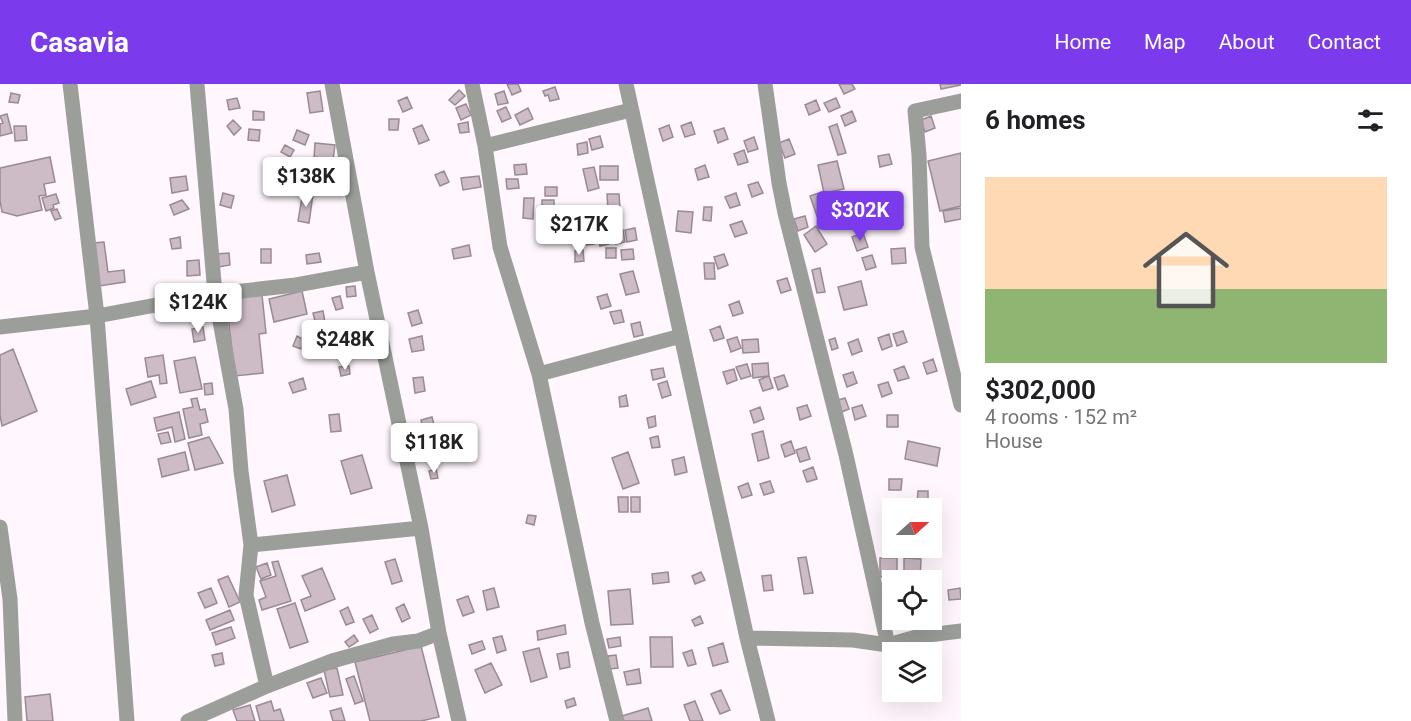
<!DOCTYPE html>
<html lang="en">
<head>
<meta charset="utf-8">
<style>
  body { margin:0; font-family:Roboto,sans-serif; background:#f2f2f2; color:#202124; height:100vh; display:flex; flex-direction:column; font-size:22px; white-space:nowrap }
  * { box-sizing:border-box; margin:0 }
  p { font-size:20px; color:#757577 }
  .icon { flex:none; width:33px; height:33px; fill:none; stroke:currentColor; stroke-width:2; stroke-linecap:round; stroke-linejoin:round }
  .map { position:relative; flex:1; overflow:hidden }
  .drawer { display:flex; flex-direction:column; background:#fff; width:450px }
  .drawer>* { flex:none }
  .needle { width:39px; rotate:69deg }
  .fabs { position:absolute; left:882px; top:414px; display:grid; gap:12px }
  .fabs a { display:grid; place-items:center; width:60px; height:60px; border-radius:0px; background:#fff; box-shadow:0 6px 24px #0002; font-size:30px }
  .price { position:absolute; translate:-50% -51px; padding:0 14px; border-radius:6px; background:#fff; color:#222; font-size:20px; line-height:39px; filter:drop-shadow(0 2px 3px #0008) }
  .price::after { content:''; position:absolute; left:50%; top:36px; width:18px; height:14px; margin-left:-9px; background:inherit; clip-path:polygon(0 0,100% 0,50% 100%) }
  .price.on { background:#7c3aed; color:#fff }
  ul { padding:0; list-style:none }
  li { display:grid; align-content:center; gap:12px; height:318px; padding:0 24px }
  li+li { border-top:2px solid #e0e0e0 }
  li span { display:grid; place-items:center; height:186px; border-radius:0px; color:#555 }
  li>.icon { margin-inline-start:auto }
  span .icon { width:108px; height:108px; fill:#fffc; stroke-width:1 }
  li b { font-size:26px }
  h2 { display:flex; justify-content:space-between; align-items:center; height:72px; padding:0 24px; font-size:26px }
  header { display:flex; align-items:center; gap:36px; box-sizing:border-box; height:84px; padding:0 30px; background:#7c3aed; color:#fff }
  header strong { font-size:28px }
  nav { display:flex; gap:33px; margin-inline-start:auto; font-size:21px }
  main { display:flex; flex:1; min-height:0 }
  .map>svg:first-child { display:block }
  .building { fill:#cdbbc6; stroke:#9a8a94; stroke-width:1.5 }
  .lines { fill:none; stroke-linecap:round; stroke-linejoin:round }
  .street { stroke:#9c9f99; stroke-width:15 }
</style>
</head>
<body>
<header>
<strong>Casavia</strong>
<nav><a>Home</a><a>Map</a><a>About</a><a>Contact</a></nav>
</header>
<main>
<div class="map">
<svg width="961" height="637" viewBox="0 0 961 637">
  <rect width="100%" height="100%" fill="#fff6fe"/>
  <path class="building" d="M507,0H518L521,7L512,11Z
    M839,0H852L855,5L844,10Z
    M940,0H961V1L941,5Z
    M555,3L559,15L550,17L548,11L545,12L543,7Z
    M459,6L465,12L455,21L449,16Z
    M320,7L323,27L310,29L307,9Z
    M504,7L508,19L498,21L495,10Z
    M11,9L20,11L18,19L9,18Z
    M407,13L412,24L403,28L398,17Z
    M237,14L240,24L229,26L227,16Z
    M836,14L840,23L829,28L824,19Z
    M816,16L820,26L809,31L805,21Z
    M466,20L471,31L461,36L456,24Z
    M506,23L511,34L502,38L497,27Z
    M528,24L533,35L520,41L515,31Z
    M253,27L264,28V36H253Z
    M852,27L856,37L845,42L841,32Z
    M7,30L12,49L0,52V40L3,39L0,32Z
    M931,32L935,44L925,48L921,36Z
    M389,35H399L398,46H389Z
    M233,36L241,44L234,51L227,42Z
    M468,38L469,48L460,49L458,40Z
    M691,38L695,50L685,53L681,42Z
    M837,40L846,69L838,71L829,43Z
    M422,41L429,56L419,60L413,45Z
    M669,41L673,53L663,57L659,45Z
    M14,42H26L27,56L15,57Z
    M724,44L728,55L718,59L714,47Z
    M249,45L260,46L259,57L248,56Z
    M297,46L309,51L305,61L293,56Z
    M600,52L603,63L592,66L589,55Z
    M754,53L758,65L748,68L744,57Z
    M789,55L795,70L785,74L779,59Z
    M587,58L588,69L578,71L577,60Z
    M315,59L335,61L333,76L314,73Z
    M285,61L294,66L290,73L281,68Z
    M744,66L748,78L738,81L734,70Z
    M961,69V122L940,127L928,77Z
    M889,70L892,80L880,83L878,72Z
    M50,73L55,98L44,100L46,111L39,112L42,126L17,132L2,128L0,117V84Z
    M837,77L844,105L824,109L818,81Z
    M526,80L527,90L515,91L514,81Z
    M705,81L709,93L698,96L695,85Z
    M600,82H618V96H600Z
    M594,83L599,104L588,107L583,85Z
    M444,87L449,98L440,102L435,91Z
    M186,92L188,106L172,109L170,94Z
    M479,92L481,103L463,106L461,94Z
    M506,95H518L519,104L507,105Z
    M758,98L763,109L752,113L748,101Z
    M545,103H557V112H545Z
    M303,108L313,110L309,139L298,137Z
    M896,108L903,141L884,145L876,112Z
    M223,109L234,112L231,124L220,121Z
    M736,109L740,121L730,124L725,113Z
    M819,109L825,130L817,132L810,112Z
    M56,110L59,119L53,121L54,124L46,127L42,114Z
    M607,110H619L620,125L608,126Z
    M524,114H534L533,135L523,134Z
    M182,116L189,125L174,131L170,121Z
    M542,116H554V126H542Z
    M704,123H712L711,137L703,136Z
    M961,124V135L945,138L943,127Z
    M57,125L61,134L55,136L51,127Z
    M843,126L845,137L833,139L831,128Z
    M678,127L693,128L691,149L676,147Z
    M588,130L591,140L577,145L573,135Z
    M805,132L808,143L798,147L794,135Z
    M742,137L747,149L735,153L730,141Z
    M816,142L827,160L815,168L804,151Z
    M635,144L637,156L627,158L625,146Z
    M623,146L625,158L616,160L614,148Z
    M592,148L594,160L585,161L583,149Z
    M607,148L609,160L600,162L598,150Z
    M863,149L868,163L857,167L852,153Z
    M180,153L181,164L172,165L170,155Z
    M104,158L108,188L124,186L125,198L99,202L93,159Z
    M469,161L471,172L454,175L452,165Z
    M606,164H616V174H606Z
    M905,164L906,179L892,180L891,165Z
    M261,165H271V179H261Z
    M633,165L634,175L622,176L621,166Z
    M583,166L584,177L575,178V167Z
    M229,169L230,181L219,183L216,170Z
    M319,169L321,178L307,180L306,171Z
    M724,170L728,181L718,185L714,173Z
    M872,171L876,183L866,186L862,174Z
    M199,176L200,191L187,192V177Z
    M704,179H714L715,195H705Z
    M820,184L825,208L817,209L812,186Z
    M633,187L639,208L626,211L620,190Z
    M787,194L791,206L781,209L777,197Z
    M861,197L867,221L844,226L838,203Z
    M355,202L356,212L347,213L346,203Z
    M302,207L307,230L274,238L269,215Z
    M607,210L611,222L601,225L597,213Z
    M262,211L266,249L259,250L263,289L235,292L226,214Z
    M340,212L343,224L336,226L332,214Z
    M739,217L743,229L733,232L729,221Z
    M418,226L422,239L412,242L408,229Z
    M621,226L624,238L614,240L610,228Z
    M323,227L326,244L317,245L313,229Z
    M640,238L643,251L634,253L631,240Z
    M720,242L724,254L714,257L710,246Z
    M203,243L205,256L194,258L192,245Z
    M348,247L352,259L341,261L337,248Z
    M903,247L907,258L897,262L893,250Z
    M889,250L892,262L882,266L878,254Z
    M297,252L304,256L301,265L293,262Z
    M422,252L424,266L412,268L409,255Z
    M737,253L741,264L731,268L727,256Z
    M835,254L838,264L832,266L829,256Z
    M758,255L759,268L743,269L742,256Z
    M858,255L862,267L852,271L848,259Z
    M13,265L37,327L2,342L0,331V271Z
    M163,271L167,299L160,300L159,291L148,293L145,274Z
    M195,273L202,305L180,309L174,277Z
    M933,275L937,287L927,290L923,279Z
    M768,279L769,292L753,294L752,280Z
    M747,280L751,292L741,295L736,283Z
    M349,282L350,290L341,292L339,283Z
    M904,282L909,294L898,297L894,286Z
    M663,284L665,293L653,296L651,286Z
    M734,285L737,296L727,300L723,288Z
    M853,288L857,299L847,303L843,291Z
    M784,291L788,302L778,306L774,294Z
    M769,292L773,304L763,307L759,296Z
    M423,293L425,307L415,309L413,294Z
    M303,294L306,305L293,309L289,299Z
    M151,297L156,313L131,321L126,305Z
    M667,297L671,311L662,314L658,300Z
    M888,298L892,309L882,313L878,301Z
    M212,299L213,310L205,311L204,300Z
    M626,311L628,322L620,323L619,313Z
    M197,314L200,326L205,325L208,338L200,340L202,351L189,354L183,325L193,323L191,315Z
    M845,314L849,325L839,329L835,317Z
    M807,321L811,332L800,336L797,324Z
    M862,321L866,332L855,336L852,324Z
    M760,323L764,335L754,339L750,327Z
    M179,328L185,355L175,358L172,343L157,347L154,334Z
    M339,330L341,347L331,348L329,331Z
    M887,331H898V343H887Z
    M655,332L656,342L649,344L647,334Z
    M432,333L436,349L425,352L421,336Z
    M763,347L769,374L758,377L752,350Z
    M168,348L171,358L161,360L158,350Z
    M658,352L660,363L652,364L650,354Z
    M209,353L223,379L195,386L188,359Z
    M791,357L795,369L785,373L781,361Z
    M908,357L940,364L937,382L905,375Z
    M806,363L810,375L800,378L796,366Z
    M185,368L189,386L162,393L158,375Z
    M628,368L639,399L623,405L612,374Z
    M362,371L372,404L351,410L341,377Z
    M684,373L687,388L675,391L672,376Z
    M813,383L817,395L807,398L803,387Z
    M436,385L438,394L431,395L429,387Z
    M287,391L295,421L272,428L264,397Z
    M889,395H902L901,406H889Z
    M770,397L774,408L764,411L760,400Z
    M748,399L752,411L742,414L738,403Z
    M918,407H928V420L917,419Z
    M618,413H628V428H619Z
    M631,413H640V428H631Z
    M528,431L536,432L534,441L526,439Z
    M806,473L813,509L804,510L798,474Z
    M880,474H897V493H880Z
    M904,474L921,475L920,496H904Z
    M395,475L402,497L392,500L385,478Z
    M278,477L291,517L262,526L259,516L266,513L260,497L276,492L272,478Z
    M267,479L271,491L261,495L256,483Z
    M322,484L335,515L305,527L301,516L311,512L302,492Z
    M668,488L669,498L653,500L652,490Z
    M701,488L705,496L695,500L692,492Z
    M771,491L773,506L764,507L762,492Z
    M925,491H936V503H932V496H925Z
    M228,492L240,518L229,523L218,496Z
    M211,504L217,519L205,524L198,509Z
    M494,504L499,523L487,526L483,507Z
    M960,504L961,515L949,516L948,506Z
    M630,505L633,540L611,541L608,507Z
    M468,512L474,528L463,532L457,516Z
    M295,519L308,558L290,564L277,525Z
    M404,520L410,534L402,538L396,524Z
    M348,523L354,538L346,541L340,527Z
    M230,526L234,536L210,546L206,536Z
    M372,531L378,545L370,549L363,535Z
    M700,532L703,539L695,542L692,536Z
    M565,541L566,550L538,556L537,547Z
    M231,543L235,554L216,561L212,549Z
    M354,551L358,557L349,563L345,558Z
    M502,552L506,566L497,569L493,554Z
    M620,553L621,562L609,564L607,555Z
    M650,553H672L673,583H651Z
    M482,557L485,565L472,570L469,561Z
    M723,559L728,578L713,582L708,564Z
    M421,562L439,633L421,637H370L355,578Z
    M539,564L547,593L531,598L523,568Z
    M692,566L696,580L688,582L683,569Z
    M568,568L570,583L560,585L557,570Z
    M222,569L224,580L215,582L212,571Z
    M616,571L618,584L610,585L608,572Z
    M491,579L502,601L485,609L475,586Z
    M337,584L343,611L330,613L324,586Z
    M639,585L641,599L627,601L624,588Z
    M354,592L363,617L355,620L346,595Z
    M321,594L327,609L313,614L307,599Z
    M721,606L730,626L720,630L711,610Z
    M50,610L53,637H27L25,613Z
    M574,614L576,621L567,624L565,617Z
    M271,617L274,627L280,625L284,637H260L256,622Z
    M695,617L703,637H690L684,621Z
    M250,621L255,637H237L233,626Z
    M341,624L345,637H333L330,627Z
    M648,624L652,637H623L622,632Z"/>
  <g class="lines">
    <path class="street" d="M70,0L97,232L127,637
      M197,0L215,210L236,325L241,387L251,461L246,511L267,602
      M472,0L485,62L500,163L539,290
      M626,0L747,554L768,637
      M765,0L779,99L785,129L846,371L888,561
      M961,17L915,27L919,71L922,163L961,321
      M485,62L631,26
      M0,243L97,232L215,210L296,201L367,188L332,0
      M0,443L10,515L15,637
      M251,461L421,444
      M439,549L459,637
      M747,554L853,556L888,561L920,552L961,547
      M188,637L267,602L332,577L393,560L418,557L439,549L421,444L367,188
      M617,637L592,539L539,290L681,252"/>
  </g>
</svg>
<div class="fabs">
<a><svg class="needle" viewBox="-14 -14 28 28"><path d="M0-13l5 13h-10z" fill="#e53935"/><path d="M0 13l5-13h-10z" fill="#757577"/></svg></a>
<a><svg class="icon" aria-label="locate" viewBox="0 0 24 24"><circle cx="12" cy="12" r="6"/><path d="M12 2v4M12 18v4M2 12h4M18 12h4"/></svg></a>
<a><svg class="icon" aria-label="layers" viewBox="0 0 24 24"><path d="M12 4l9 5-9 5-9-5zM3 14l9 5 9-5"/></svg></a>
</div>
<b class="price" style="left:306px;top:124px">$138K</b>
<b class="price on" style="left:860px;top:158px">$302K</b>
<b class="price" style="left:579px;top:172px">$217K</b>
<b class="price" style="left:198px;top:250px">$124K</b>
<b class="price" style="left:345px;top:287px">$248K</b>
<b class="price" style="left:434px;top:390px">$118K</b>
</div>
<section class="drawer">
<h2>6 homes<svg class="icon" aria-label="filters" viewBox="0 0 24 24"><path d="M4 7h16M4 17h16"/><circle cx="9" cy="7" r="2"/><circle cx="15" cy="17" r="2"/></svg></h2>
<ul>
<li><span style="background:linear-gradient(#ffd9b3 60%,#8fb573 0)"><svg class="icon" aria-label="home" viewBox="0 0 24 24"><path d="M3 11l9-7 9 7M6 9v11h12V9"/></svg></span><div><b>$302,000</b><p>4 rooms · 152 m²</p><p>House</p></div></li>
</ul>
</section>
</main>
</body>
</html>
